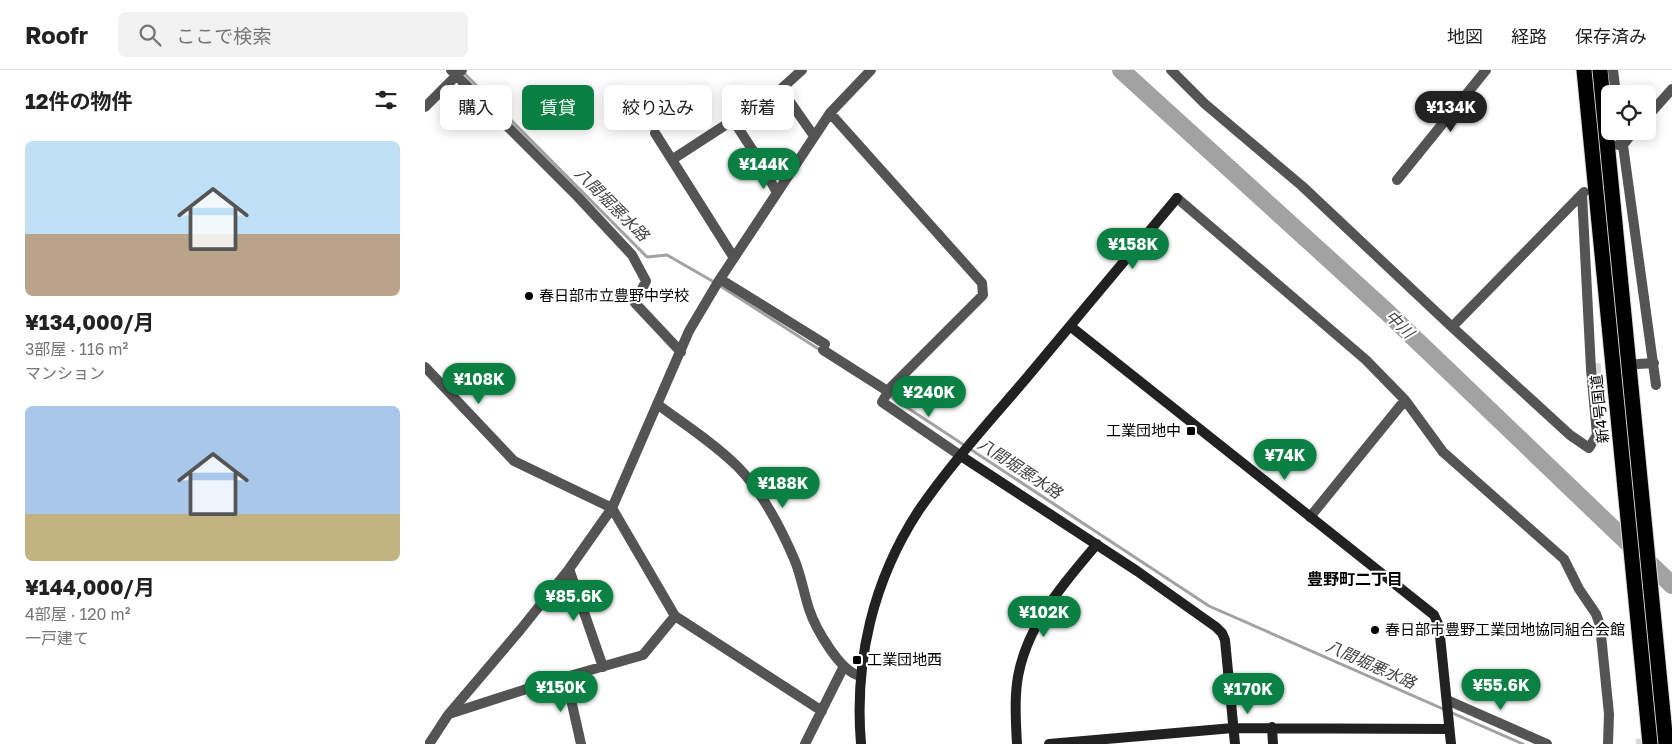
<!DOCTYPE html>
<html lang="ja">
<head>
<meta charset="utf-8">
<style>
  body { margin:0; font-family:"Golos Text","Noto Sans JP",sans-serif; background:#f2f2f2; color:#222; height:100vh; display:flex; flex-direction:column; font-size:19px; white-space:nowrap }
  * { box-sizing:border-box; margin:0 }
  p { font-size:16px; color:#767676 }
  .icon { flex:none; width:28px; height:28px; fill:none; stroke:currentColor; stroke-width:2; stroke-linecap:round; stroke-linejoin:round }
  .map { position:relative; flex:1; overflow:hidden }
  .side { display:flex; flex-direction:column; background:#fff; width:425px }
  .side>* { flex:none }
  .top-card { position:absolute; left:15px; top:15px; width:475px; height:45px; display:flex; gap:10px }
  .buttons { position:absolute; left:1176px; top:15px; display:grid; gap:10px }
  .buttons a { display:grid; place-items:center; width:55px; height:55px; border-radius:8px; background:#fff; box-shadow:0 2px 12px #0003; font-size:25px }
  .price { position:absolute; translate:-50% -42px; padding:0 11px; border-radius:18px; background:#0b8043; color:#fff; font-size:16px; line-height:32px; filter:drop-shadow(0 1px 2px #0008) }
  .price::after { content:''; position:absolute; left:50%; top:30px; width:15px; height:11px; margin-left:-8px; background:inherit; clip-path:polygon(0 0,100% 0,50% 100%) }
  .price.selected { background:#222; color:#fff }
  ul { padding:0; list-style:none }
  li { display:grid; align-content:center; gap:10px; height:265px; padding:0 25px }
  li span { display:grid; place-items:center; height:155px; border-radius:8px; color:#555 }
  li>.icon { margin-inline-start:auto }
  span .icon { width:90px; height:90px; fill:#fffc; stroke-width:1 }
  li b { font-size:21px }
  h2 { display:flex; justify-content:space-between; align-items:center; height:60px; padding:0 25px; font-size:21px }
  .tag { padding:0 18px; border-radius:8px; background:#fff; box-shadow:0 2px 12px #0003; font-size:18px; line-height:45px }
  .tag.selected { background:#0b8043; color:#fff }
  header { display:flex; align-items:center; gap:30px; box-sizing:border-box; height:70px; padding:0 25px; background:#fff; border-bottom:1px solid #e0e0e0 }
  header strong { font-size:24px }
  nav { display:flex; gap:28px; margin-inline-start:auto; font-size:18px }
  .search { width:350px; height:45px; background:#f2f2f2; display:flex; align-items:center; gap:12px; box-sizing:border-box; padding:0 18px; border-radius:8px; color:#767676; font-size:19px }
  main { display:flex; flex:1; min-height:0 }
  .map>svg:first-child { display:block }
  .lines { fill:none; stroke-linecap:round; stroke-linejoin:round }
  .stream { stroke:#a2a2a2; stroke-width:3 }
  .river { stroke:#a2a2a2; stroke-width:18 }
  .street-tunnel { stroke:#d9d9d9; stroke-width:10; stroke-dasharray:10 5; stroke-linecap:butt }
  .highway-casing { stroke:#dbdbdb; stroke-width:17 }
  .street { stroke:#545454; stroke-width:10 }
  .secondary { stroke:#212121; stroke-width:10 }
  .highway { stroke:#000; stroke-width:15 }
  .poi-dot { fill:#000; stroke:#fff; stroke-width:2 }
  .labels { text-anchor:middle; stroke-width:4; stroke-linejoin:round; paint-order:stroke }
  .poi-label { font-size:15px; fill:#000; stroke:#fff; text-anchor:start }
  .street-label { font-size:15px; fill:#000; stroke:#fff }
  .water-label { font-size:16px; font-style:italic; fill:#434343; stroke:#fff }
  .neighbourhood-label { font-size:16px; font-weight:bold; fill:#000; stroke:#fff }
</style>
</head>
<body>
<header>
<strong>Roofr</strong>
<div class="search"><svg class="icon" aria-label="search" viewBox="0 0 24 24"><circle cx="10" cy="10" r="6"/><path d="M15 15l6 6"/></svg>ここで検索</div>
<nav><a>地図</a><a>経路</a><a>保存済み</a></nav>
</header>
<main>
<section class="side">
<h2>12件の物件<svg class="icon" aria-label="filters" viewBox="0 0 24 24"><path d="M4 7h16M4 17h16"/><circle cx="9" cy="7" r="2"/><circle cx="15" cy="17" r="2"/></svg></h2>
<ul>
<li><span style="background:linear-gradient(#bfe0f5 60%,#b9a48a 0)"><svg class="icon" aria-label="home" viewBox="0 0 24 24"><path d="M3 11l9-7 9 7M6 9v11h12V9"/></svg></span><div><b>¥134,000/月</b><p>3部屋 · 116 m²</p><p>マンション</p></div></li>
<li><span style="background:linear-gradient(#a9c7e8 70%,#c2b280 0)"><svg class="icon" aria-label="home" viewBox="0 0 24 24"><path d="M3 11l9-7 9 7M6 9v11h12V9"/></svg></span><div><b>¥144,000/月</b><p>4部屋 · 120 m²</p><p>一戸建て</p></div></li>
</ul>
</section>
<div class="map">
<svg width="1247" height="674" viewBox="0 0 1247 674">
  <rect width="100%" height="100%" fill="#fff"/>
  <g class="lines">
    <path class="stream" d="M38,2L222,187L242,185L289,212L395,280
      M463,325L784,536L1098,674"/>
    <path class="river" d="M696,0L962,242L1247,515"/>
    <path class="street-tunnel" d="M1166,299L1210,295
      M1211,674L1247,670"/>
    <defs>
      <path id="highway" d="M1159,0L1225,674
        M1175,0L1241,674"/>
    </defs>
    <use href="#highway" class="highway-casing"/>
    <path class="street" d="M26,0L153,127L207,185L221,211L210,233L256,282
      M746,0L780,34L877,116L1027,257L1145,365L1164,378L1172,365L1166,299L1157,124
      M1188,0L1191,24
      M356,19L389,66
      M0,37L37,0
      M405,43L557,213L558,225L466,317L457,332L536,386
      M1222,47L1247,19
      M308,50L336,93L352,123
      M1196,61L1231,315
      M230,63L309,188
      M1193,75H1198L1209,61
      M248,89L356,19L377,0
      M972,110L1061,0
      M752,128L941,290L980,330L1018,382L1139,489L1154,519L1171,544L1175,555L1184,644L1183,674
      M295,209L400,274L398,280L464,322
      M1027,257L1159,122
      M1213,294L1229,293
      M0,297L89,391L187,438L250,546L397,641
      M232,334C259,354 289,373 313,397C338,423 356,458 370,491C376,506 379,523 384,539C390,557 415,603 436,606
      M885,447L980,330
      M144,499L178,597
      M141,607L156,674
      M1022,630L1122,674
      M24,644L120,613L218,585L250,546
      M4,674L23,645L96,559L144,499L187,438L264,261L293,212L405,43L446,0
      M380,674L419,596"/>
    <path class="secondary" d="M645,256L1009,545L1014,556L1026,674
      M536,386L712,501L791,557L797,563L800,570L810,674
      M847,657L848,674
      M436,674C429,591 448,510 494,440C525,395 563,353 599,311C650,250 701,189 752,128
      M592,674C591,657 590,641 591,624C594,564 635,518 672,474
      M624,674L808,658L1024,659"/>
    <use href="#highway" class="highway"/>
  </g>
  <g class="poi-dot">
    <circle cx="104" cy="226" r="5"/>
    <rect x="761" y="356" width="10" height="10" rx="2.5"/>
    <circle cx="950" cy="560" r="5"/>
    <rect x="427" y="585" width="10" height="10" rx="2.5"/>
  </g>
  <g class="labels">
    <g class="poi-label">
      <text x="114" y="231">春日部市立豊野中学校</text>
      <text x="756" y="366" text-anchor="end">工業団地中</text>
      <text x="960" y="565">春日部市豊野工業団地協同組合会館</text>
      <text x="442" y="595">工業団地西</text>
    </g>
    <g class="street-label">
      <text transform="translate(1175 339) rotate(-96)" y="5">新4号国道</text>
    </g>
    <g class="water-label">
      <text transform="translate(187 134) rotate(45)" y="6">八間堀悪水路</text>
      <text transform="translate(975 254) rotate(44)" y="6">中川</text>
      <text transform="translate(595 398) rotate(33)" y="6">八間堀悪水路</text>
      <text transform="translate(946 594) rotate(24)" y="6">八間堀悪水路</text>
    </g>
    <g class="neighbourhood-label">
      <text x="930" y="515">豊野町二丁目</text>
    </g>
  </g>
</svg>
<div class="buttons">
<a><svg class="icon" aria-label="locate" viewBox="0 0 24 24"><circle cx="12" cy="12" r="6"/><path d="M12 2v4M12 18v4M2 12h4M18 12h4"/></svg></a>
</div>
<b class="price selected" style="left:1026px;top:63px">¥134K</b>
<b class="price" style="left:339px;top:120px">¥144K</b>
<b class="price" style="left:708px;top:200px">¥158K</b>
<b class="price" style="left:54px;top:335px">¥108K</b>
<b class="price" style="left:504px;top:348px">¥240K</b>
<b class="price" style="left:860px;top:411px">¥74K</b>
<b class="price" style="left:358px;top:439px">¥188K</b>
<b class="price" style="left:149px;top:552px">¥85.6K</b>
<b class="price" style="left:619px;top:568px">¥102K</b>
<b class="price" style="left:1076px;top:641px">¥55.6K</b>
<b class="price" style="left:136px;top:643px">¥150K</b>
<b class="price" style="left:823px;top:645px">¥170K</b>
<div class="top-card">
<a class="tag">購入</a>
<a class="tag selected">賃貸</a>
<a class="tag">絞り込み</a>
<a class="tag">新着</a>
</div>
</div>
</main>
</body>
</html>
